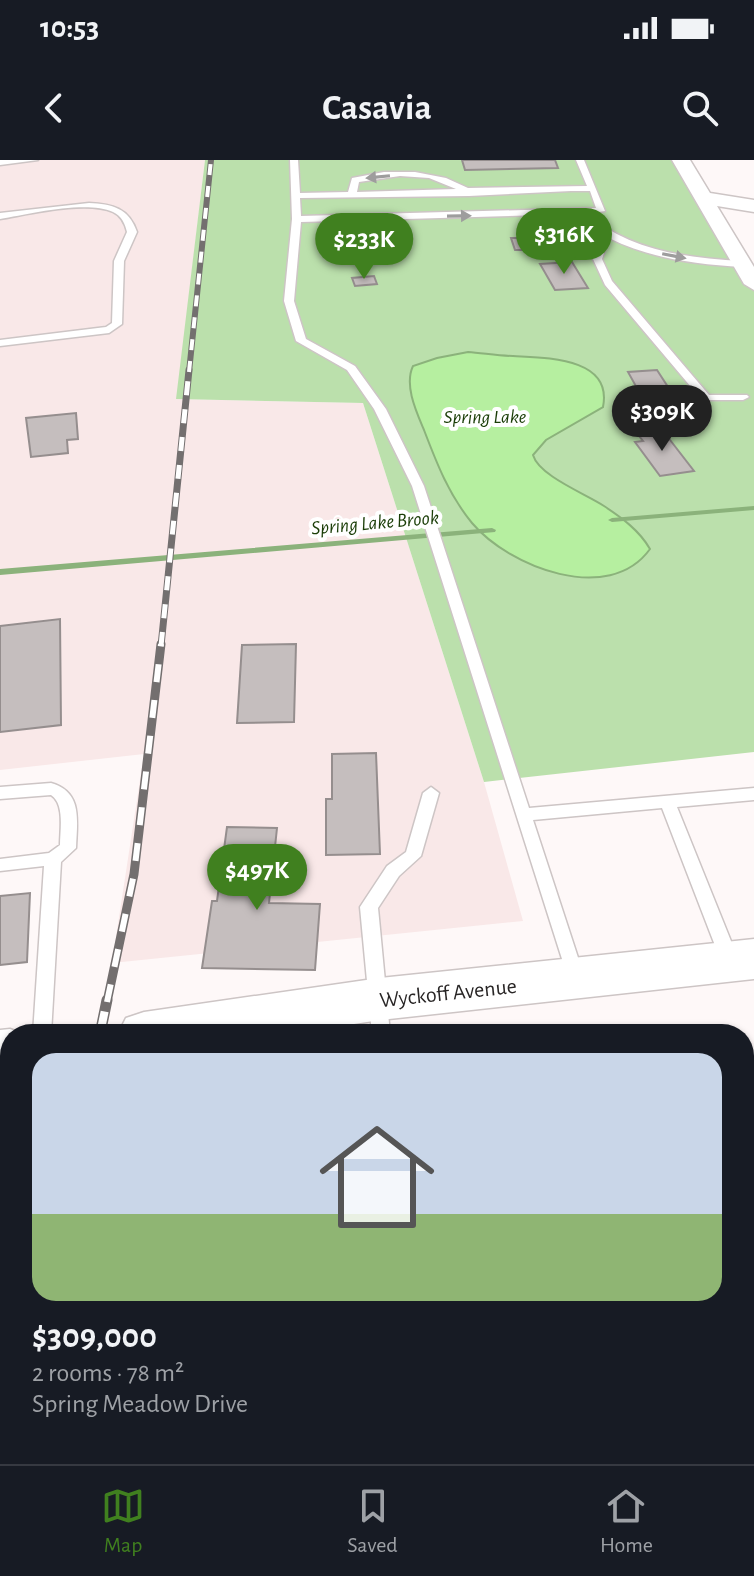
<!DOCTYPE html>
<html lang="en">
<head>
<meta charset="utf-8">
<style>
  body { margin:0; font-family:"Alegreya Sans",sans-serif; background:#20242c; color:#f1f3f6; height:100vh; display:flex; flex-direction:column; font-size:30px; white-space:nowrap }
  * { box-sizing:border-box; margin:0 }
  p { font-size:26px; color:#9ea1a6 }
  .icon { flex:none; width:44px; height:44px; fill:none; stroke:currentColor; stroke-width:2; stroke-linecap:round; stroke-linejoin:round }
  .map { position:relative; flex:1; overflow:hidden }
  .details { position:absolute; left:0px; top:864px; width:754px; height:440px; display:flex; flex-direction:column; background:#171b24; border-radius:32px 32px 0 0; box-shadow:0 2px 6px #0004 }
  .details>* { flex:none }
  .price { position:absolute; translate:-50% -68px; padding:0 18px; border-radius:28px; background:#40801f; color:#fff; font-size:26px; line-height:52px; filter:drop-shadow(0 2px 4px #0008) }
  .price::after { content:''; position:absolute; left:50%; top:48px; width:24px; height:18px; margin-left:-12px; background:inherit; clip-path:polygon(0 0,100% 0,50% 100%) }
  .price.on { background:#222; color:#fff }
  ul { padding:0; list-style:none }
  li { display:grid; align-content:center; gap:16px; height:424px; padding:0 32px }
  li+li { border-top:2px solid #363941 }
  li span { display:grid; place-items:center; height:248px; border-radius:24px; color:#555 }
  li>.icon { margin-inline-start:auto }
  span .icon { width:144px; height:144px; fill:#fffc; stroke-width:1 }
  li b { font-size:34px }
  .status { display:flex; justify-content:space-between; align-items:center; height:56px; padding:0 40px; background:#171b24; direction:ltr }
  .status svg { height:22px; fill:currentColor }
  header { display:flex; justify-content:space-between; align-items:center; height:104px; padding:0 32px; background:#171b24; font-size:36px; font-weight:700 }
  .dock { display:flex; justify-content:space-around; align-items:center; height:112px; border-top:2px solid #363941; background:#171b24; font-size:22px; color:#9ea1a6 }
  .dock a { display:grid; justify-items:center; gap:4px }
  .dock .on { color:#40801f }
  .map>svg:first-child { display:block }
  .built { fill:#f9e8e8 }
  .green { fill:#bbe0ac }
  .water { fill:#b6efa0; stroke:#8bb27b; stroke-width:2 }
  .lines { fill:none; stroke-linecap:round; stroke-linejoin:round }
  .stream { fill:#8bb27b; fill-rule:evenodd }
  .building { fill:#c5bebe; stroke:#958e8e; stroke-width:2 }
  .service-casing { stroke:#cdc5c5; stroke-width:3 }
  .minor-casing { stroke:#cdc5c5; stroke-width:3 }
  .secondary-casing { stroke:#cdc5c5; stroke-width:3 }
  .service { fill:#fff; fill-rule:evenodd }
  .minor { fill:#fff; fill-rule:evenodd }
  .secondary { fill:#fff; fill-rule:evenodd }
  .rail-far3-casing { stroke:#736f6f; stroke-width:6 }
  .rail-far2-casing { stroke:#736f6f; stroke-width:7 }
  .rail-far1-casing { stroke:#736f6f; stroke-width:9 }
  .rail-casing { stroke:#736f6f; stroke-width:11 }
  .rail-far3 { stroke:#fff; stroke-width:4; stroke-dasharray:11; stroke-linecap:butt }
  .rail-far2 { stroke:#fff; stroke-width:5; stroke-dasharray:14; stroke-linecap:butt }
  .rail-far1 { stroke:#fff; stroke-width:6; stroke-dasharray:18; stroke-linecap:butt }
  .rail { stroke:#fff; stroke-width:8; stroke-dasharray:23; stroke-linecap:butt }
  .oneway { fill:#9e9d9d }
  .labels { text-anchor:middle; stroke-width:8; stroke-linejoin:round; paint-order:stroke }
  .far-water-label { font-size:20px; font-style:italic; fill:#1a3d07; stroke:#fff }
  .street-label { font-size:22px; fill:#282525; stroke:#fff }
</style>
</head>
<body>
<div class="status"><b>10:53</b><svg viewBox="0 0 49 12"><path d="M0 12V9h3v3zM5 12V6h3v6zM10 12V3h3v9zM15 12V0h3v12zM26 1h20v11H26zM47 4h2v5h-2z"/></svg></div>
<header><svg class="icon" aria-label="back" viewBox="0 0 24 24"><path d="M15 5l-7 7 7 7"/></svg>Casavia<svg class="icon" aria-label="search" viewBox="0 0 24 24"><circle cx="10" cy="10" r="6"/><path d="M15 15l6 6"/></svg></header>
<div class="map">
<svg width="754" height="1304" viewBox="0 0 754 1304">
  <rect width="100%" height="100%" fill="#fef8f8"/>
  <path class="built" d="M0,0H205L177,239L363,243L484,622L523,761L112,803L144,594L0,610Z"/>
  <path class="green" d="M205,0H681L754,125V592L484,622L363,243L176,239Z"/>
  <path class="water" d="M468,192C483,193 498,196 513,196C545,198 613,197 603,247L546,280L533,295C539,316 586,334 604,346C622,358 639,370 650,389C609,446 509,407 472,363C449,335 437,304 424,270C416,251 404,225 413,206L437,198Z"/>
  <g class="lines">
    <path class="stream" d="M754,346V350L612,362L608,360L612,358Z
      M492,368L496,370L495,372L0,415V409Z"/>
  </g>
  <path class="building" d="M462,0H555L558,8L465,10Z
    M511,78H528L532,90H515Z
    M348,83H367L366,100H347Z
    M572,102L588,128L555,130L540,104Z
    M374,116L377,124L355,126L352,118Z
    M657,210L668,227L638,230L628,212Z
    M76,253L78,279L67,280L68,293L31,297L26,258Z
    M660,267L694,311L660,316L635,282L643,281L635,271Z
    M60,459L61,565L0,572V466Z
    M296,484L294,562L237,563L242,485Z
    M376,593L380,694L326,695V639H332V594Z
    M227,667L277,668L269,743L320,744L315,810L202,808L212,741H217Z
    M30,733L27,802L0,805V736Z"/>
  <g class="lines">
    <defs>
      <path id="service" d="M0,0H38L0,5Z
        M290,0H298L300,33L348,32L352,18L384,12H415L446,18L468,28L587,26L576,0H584L605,51L587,54C631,91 686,98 742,101L747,104L742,107C696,104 651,99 609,78L602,99L612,121L709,235H747L749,237L743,240H702L605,125L593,99L602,74L576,54L301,62L294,141L306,179L355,206L386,249L424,326L529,648L754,628V640L677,647L739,801L736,806L730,808L724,806L721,801L662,648L533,660L584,816L581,821L575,823L569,821L412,326L374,249L347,210L296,181L284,141L292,59ZM400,16L429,18L456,29L357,32L359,22ZM571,31H590L596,48L301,56L300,38L469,36Z
        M89,43C112,44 129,48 137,72L124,101L122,164L109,173L0,186V180L106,167L112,163L114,101L127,72C125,64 122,56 113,52C86,40 30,54 0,59V53Z
        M51,623C83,632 77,661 76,688L61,702L51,874H33L44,706L0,711V699L49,693L60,685C60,670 65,644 51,635L0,639V627Z
        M431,627L439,633L421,696L399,716L378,748L390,874H372L360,747L387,706L406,692L423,633Z
        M744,1026L754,1028V1048L744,1046Z
        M170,1294H244L248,1296L252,1304H178L174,1302Z"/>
      <path id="minor" d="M672,0H690L710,33L754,40V52L717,46L754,107V130L744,124Z"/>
      <path id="secondary" d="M754,779V819L380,860L289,874H118L126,858L144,852L380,818Z
        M10,869L23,874H10V915L0,916V870Z"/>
    </defs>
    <use href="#service" class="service-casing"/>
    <use href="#minor" class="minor-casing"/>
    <use href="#secondary" class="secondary-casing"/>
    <use href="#service" class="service"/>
    <use href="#minor" class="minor"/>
    <use href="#secondary" class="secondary"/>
    <defs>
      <path id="rail-far3" d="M189,212L211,0"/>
      <path id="rail-far2" d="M161,486L189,210"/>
      <path id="rail-far1" d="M107,842L134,714L161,484"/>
      <path id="rail" d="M100,874L107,840
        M0,1190L10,1162"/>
    </defs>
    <use href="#rail-far3" class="rail-far3-casing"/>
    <use href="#rail-far2" class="rail-far2-casing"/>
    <use href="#rail-far1" class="rail-far1-casing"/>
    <use href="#rail" class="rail-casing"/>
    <use href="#rail-far3" class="rail-far3"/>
    <use href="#rail-far2" class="rail-far2"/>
    <use href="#rail-far1" class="rail-far1"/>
    <use href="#rail" class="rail"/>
  </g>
  <defs><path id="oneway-solid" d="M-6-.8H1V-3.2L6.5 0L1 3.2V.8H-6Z" transform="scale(2)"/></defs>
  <g class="oneway">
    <use href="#oneway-solid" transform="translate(378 17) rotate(174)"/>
    <use href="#oneway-solid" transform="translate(459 56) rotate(-1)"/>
    <use href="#oneway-solid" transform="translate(674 96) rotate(11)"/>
  </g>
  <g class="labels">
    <g class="far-water-label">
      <text x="485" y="263">Spring Lake</text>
      <text transform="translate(375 362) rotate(-5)" y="7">Spring Lake Brook</text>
    </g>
    <g class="street-label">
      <text transform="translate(448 832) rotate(-6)" y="8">Wyckoff Avenue</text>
    </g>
  </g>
</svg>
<b class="price" style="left:564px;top:116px">$316K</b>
<b class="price" style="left:364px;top:121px">$233K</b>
<b class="price on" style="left:662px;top:293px">$309K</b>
<b class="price" style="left:257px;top:752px">$497K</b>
<section class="details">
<ul>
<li><span style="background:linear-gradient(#c9d6e8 65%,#8fb573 0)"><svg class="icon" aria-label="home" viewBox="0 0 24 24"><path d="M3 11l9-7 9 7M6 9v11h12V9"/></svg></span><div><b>$309,000</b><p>2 rooms · 78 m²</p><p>Spring Meadow Drive</p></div></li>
</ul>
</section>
</div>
<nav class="dock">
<a class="on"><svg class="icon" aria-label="map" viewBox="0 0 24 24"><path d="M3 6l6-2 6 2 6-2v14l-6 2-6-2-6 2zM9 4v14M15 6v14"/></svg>Map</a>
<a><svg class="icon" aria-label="saved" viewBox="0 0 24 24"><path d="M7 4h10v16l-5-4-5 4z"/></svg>Saved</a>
<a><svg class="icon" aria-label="home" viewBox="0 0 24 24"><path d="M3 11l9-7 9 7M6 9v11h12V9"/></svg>Home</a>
</nav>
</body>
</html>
